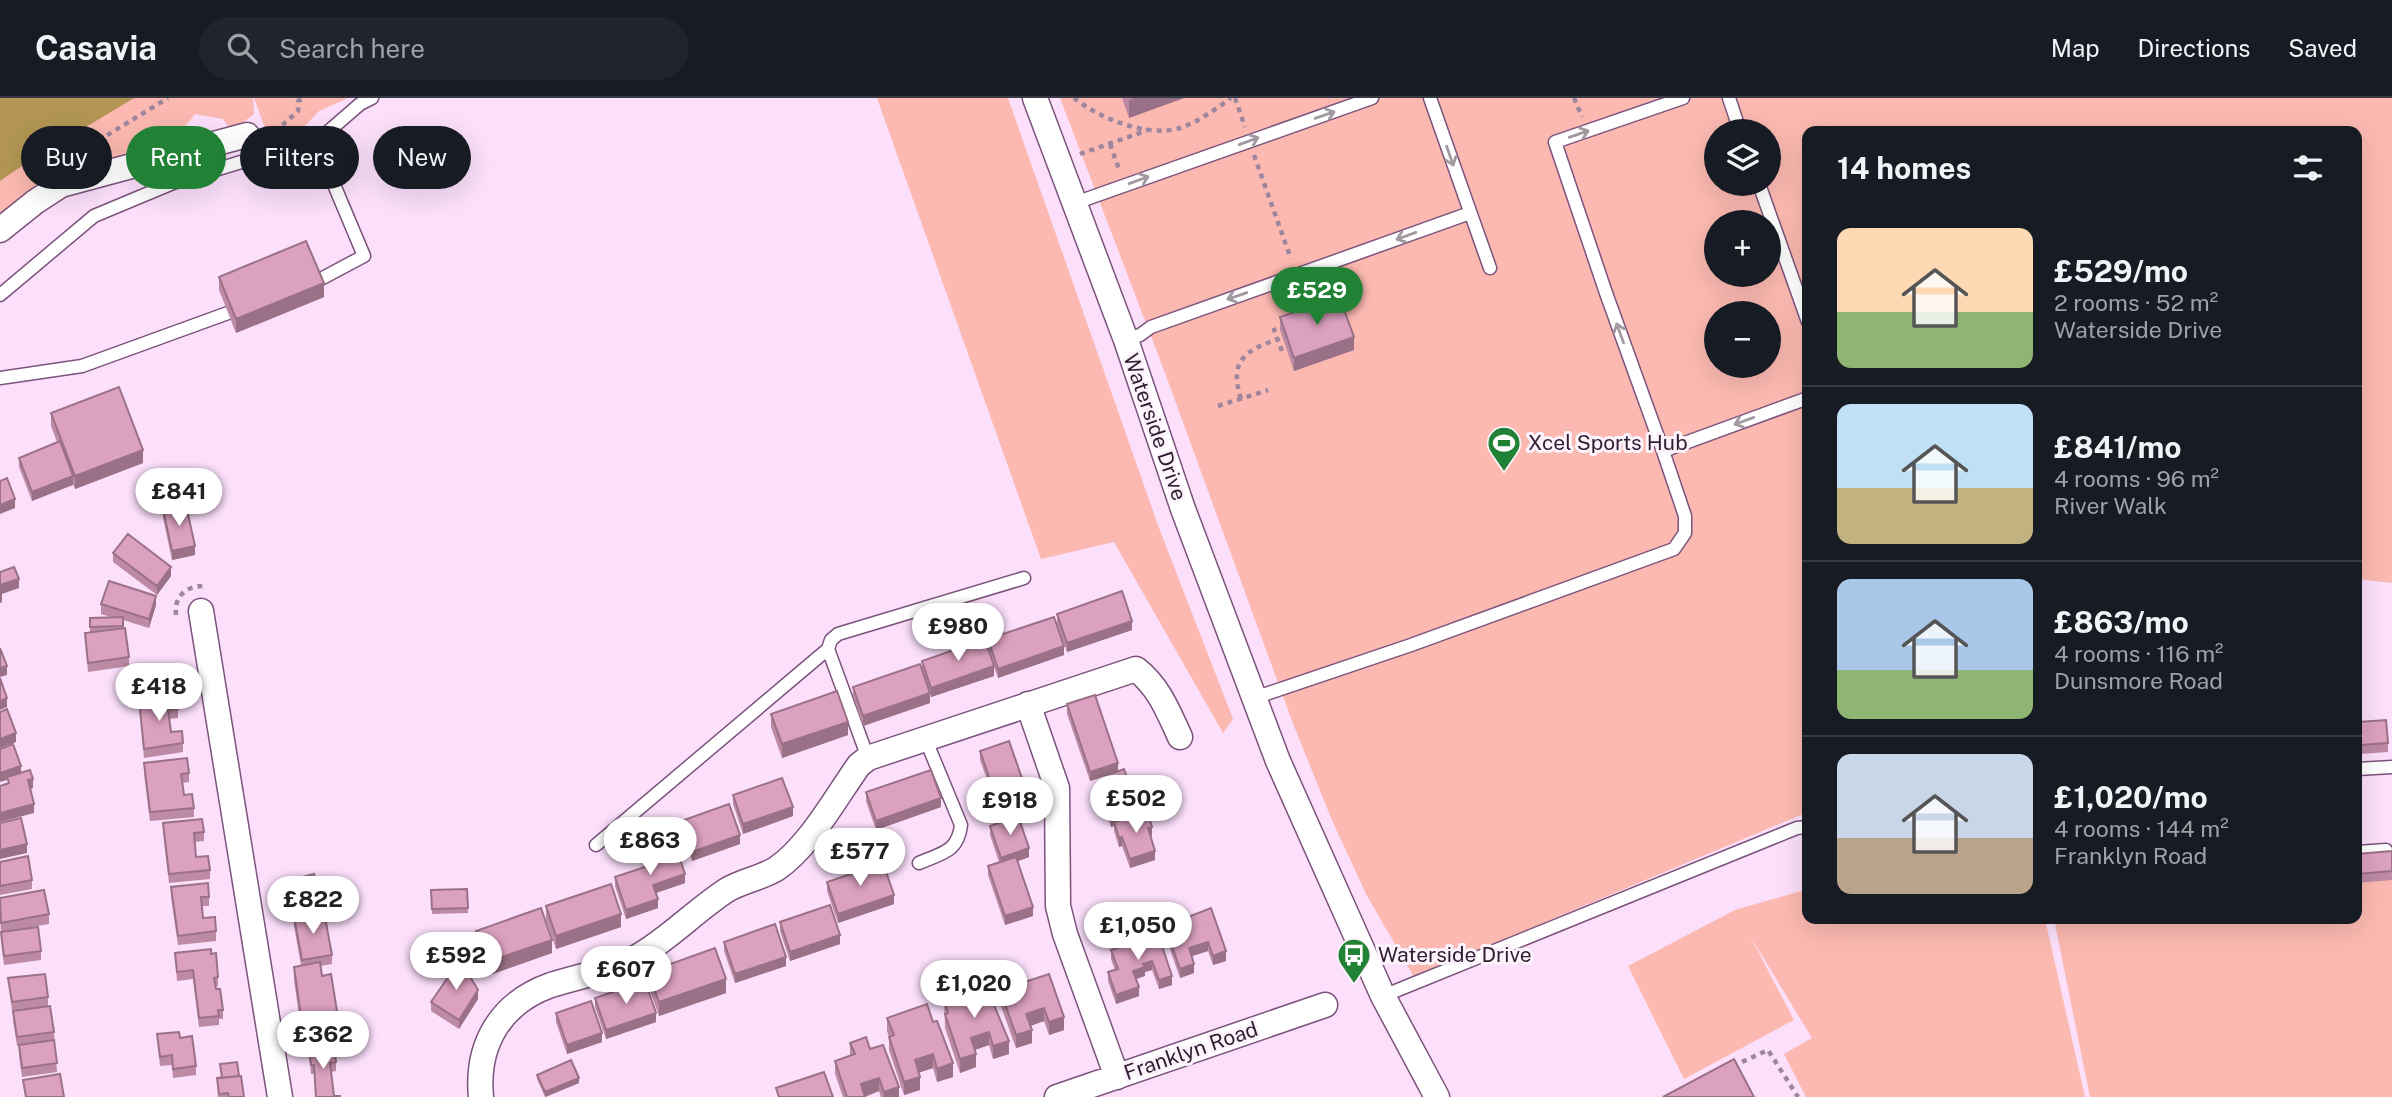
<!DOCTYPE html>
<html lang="en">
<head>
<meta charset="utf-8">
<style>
  body { margin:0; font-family:"Public Sans",sans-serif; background:#20242c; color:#f1f3f6; height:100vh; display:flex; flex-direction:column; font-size:26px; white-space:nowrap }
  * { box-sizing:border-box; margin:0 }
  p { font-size:23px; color:#9ea1a6 }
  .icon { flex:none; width:38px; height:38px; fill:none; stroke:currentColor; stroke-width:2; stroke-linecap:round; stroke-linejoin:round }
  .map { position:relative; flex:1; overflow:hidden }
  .drawer { position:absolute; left:1802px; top:28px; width:560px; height:798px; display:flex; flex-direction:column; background:#171b24; border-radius:14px; box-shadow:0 7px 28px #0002 }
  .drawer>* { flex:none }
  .banner { position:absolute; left:21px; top:28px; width:665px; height:63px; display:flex; gap:14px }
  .controls { position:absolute; left:1704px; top:21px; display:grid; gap:14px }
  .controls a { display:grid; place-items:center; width:77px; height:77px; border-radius:50%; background:#171b24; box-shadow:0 7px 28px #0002; font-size:35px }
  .price { position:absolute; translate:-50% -60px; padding:0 16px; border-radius:24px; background:#fff; color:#222; font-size:23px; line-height:46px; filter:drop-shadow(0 2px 4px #0008) }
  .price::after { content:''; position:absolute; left:50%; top:42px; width:21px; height:16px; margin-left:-10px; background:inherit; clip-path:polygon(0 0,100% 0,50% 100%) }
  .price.on { background:#218134; color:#fff }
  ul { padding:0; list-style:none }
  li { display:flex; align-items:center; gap:21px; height:175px; padding:0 35px }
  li+li { border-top:2px solid #363941 }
  li span { display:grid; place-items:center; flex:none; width:196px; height:140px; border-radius:14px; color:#555 }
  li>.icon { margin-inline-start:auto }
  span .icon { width:84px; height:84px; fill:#fffc; stroke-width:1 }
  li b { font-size:30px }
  h2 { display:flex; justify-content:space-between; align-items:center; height:84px; padding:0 35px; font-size:30px }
  .tag { padding:0 24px; border-radius:32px; background:#171b24; box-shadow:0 7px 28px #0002; font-size:24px; line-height:63px }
  .tag.on { background:#218134; color:#fff }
  header { display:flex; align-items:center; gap:42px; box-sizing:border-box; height:98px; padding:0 35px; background:#171b24; border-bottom:2px solid #363941 }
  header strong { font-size:33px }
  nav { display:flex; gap:38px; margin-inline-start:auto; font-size:24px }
  .search { width:490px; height:63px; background:#20242c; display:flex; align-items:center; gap:18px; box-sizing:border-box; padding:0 24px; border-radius:38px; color:#9ea1a6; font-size:26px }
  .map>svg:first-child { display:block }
  .green { fill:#fbb9b1; fill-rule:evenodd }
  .water { fill:#b39653 }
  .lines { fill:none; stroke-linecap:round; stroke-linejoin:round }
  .lane-casing { stroke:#7b537c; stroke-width:15 }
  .street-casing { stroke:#7b537c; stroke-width:27 }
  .path { stroke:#9e879e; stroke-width:4.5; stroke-dasharray:5 5; stroke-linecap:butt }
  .lane { stroke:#fff; stroke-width:12 }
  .street { stroke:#fff; stroke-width:24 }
  .wall { fill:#bd8aa5 }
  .shaded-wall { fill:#9a7186 }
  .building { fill:#dca1c0; stroke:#9a7186; stroke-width:2 }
  .oneway { stroke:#a19aa1 }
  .labels { text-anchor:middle; stroke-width:6; stroke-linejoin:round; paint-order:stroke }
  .street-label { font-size:21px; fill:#2f1e2f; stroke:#fdf3fd }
  .poi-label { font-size:21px; fill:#2f1e2f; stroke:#fdf3fd; text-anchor:start }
</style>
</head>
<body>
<header>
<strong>Casavia</strong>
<div class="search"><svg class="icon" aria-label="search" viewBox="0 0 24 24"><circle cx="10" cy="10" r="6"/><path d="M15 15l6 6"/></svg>Search here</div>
<nav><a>Map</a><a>Directions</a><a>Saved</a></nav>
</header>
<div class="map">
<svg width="2392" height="999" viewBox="0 0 2392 999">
  <rect width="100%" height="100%" fill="#fbdffb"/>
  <path class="green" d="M99,0H253L254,16L232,33L223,21L195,16L168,49L65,71L0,122V65Z
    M254,0H348L319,13L284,50L269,41Z
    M877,0H1008L1159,430L1233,621L1223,635L1114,444L1041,461Z
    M1060,0H2392V485L2357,481V33H1808V716L1801,717L1414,879L1366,796L1331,720L1292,623L1165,275ZM1717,33H1769V86H1717ZM1717,124H1769V177H1717ZM1717,215H1769V268H1717Z
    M2392,762V999H2090L2054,821H2357V765Z
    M1808,791V821H2045L2085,999H1806L1784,956L1812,940L1750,838L1794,922L1684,981L1628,868L1735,812Z"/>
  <path class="water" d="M0,0H134C89,28 43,52 0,83Z"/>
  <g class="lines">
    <defs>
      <path id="lane" d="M1430,0L1490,170
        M1683,0L1555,44L1606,195L1663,353L1808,300
        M1729,0L1740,33
        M1759,86L1808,224
        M1075,105L1372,0
        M317,183L364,158L327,70L322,39L360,6L372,0
        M0,197L94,118L173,85L322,39
        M1126,242L1140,237L1151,229L1470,115
        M0,280L82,268L228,215
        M828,551L831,542L838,536L1024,480
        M1254,600L1411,547L1674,451L1685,435V418L1663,353
        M2357,671L2392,669
        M596,747L828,551L868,660
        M2357,754L2386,752
        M919,765C942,755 958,754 961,727L925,640
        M1383,898L1797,730L1808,729"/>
      <path id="street" d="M1035,0L1126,242L1183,411L1278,663L1383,898L1437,999
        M0,132L35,104L61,87L247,37
        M201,513L280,999
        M1028,606L1057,690L1058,808L1065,836L1117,979
        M481,999C476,947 500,905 551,887C579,878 611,873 637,859C669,841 696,812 727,792C742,783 761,780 776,771C809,749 836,699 859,667L868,660L1136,571C1159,589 1168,613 1180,639
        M1057,999L1325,907"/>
    </defs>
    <use href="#lane" class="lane-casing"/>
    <use href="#street" class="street-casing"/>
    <path class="path" d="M1074,0C1099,20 1147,40 1180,30C1198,24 1216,11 1231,0
      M1235,0L1245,29
      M1574,0L1582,19
      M275,34L298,13V3L305,0
      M1110,46L1120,74
      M1080,56L1148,32
      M1254,57L1291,161
      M73,58L168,0
      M1300,193L1307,215
      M1282,253L1274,232L1285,228
      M1241,301C1229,263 1244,253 1278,241
      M1218,308L1268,292
      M176,517C174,498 186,488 204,488
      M1733,968L1768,952L1798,999"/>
    <use href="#lane" class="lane"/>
    <use href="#street" class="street"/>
  </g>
  <path class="wall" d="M1122,0H1184L1129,20Z
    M219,179L324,199L236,235L219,192Z
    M1280,219L1354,252L1294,273L1280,232Z
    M51,315L143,365L75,391L73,386L32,403L19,369V360L57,344L51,328Z
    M163,411L195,457L172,462L163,420Z
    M113,455L171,478L157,497L113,464Z
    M101,506L156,507L149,530L123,522V530L129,559V568L88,574L85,535L90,534V520H114L101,516Z
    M1057,516L1132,532L1067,554L1057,525Z
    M988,541L1064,557L998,580L994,569V578L931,599L930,596V605L863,628L853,598V589L922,572V563L988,550Z
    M133,570L167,574L173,589V598L135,603Z
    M139,602L178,611V620L169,621L171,634L183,645V654L144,660Z
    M1067,606L1118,673L1145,713L1152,738H1151L1155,762L1130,770L1122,748L1119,749L1114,733V728L1111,729L1105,712V703L1110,701L1105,687V678L1090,683L1067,616Z
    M771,616L848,637L782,660L771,629Z
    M2359,624L2388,645V654L2360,656Z
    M980,653L1032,718L1020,722L1029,759L1018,763L1033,818L1005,827L988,777V768L999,764L990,737V728L1002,724L980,662Z
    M144,665L189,675V684L182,685L184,697L194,710V719L150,723L144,675Z
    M866,694L941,709L876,732L866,703Z
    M733,697L793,718L743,736L733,706Z
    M681,723L740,746L692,763L681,732Z
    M163,725L204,734V743L195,744L196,759L210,772V781L169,785L163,734Z
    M2392,753V782L2357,785V756Z
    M644,757L685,785L656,795L658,810L626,821L615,788V779L645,769Z
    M0,764L32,782V791L0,797Z
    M287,783L321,814L332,857V866L320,868L322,878L340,932V946L320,950L319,943L310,945L307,930L301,931L294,882V869L301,867L294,828V821L287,792Z
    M827,784L894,806L838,825L827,793Z
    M171,789L209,799V808H202L203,820L216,833V843L178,847L171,799Z
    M467,791L468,815L432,816L431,792Z
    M0,800L49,816V826L2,834L41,853V862L4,867L1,843Z
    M546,808L621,829L556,851L546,821Z
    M1211,810L1226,863L1213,867L1208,853L1192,858L1194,875L1180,880L1165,837V828Z
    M780,824L840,846L790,863L780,833Z
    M476,833L552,855L487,878L476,846Z
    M1143,835L1172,887L1159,891L1152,872L1145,874V878L1136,881L1139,898L1116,906L1108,883V874L1115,872L1111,861V852L1143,842Z
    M724,844L786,868L735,885L724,853Z
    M175,855L211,856L218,879V888L215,889L223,912V921H219V927L199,929L193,881L177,883Z
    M648,874L726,895L659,918L648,887Z
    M8,880L48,899V908L12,913Z
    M999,880L1025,884L1064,932L1049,937L1044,923L1031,928L1032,945L1016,950L1000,906Z
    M986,888L1009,956L993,961L989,947L975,952L976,969L960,975L945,930L944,902Z
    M595,900L656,924L606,941L595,909Z
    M478,901L459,931L431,913V904Z
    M927,906L953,979L937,984L933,970L919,974L920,992L904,997L889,952V939L887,933V920Z
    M13,913L54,934L57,974L22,979L19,956V947L17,948L13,922Z
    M556,915L602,944L567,956L556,924Z
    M157,936L196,968V977L173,980L172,967L160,968Z
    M850,945L870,951L899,999H881L879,993L865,999H843L835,976V963L850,958Z
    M309,953L336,964V973L331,974L334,998L340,999H316L314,976H311Z
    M537,977L579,985L545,999L537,981Z
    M239,978L244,999H218L217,980Z"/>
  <path class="shaded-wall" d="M1135,0H1184L1129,20V2Z
    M324,185V199L236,235V221Z
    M1354,239V252L1294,273V260Z
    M143,352V365L75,391V378Z
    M73,378V387L32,403V394Z
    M15,401V410L0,416V407Z
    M195,448V457L172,462V453Z
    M171,469V478L157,497V488Z
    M19,481V490L2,496V504L0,505V487Z
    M156,498V507L149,530V521Z
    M1132,523V532L1067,554V545Z
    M1064,548V557L998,580V571Z
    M7,568V577L0,579V570Z
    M994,568V578L931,599V590Z
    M930,595V605L863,628V618Z
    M7,600V609L0,612V603Z
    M848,624V637L782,660V646Z
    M16,635V644L0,650V641Z
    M1118,665V674L1090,683V674Z
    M21,668V677L7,679V682L0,684V675Z
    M33,681V690L28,692V682Z
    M941,700V709L876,732V723Z
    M34,706V715L0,724V715Z
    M793,709V718L743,736V726Z
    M1032,709V718L1003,728V719Z
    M1145,709V718L1114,724V728L1111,729V720Z
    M1152,729V738L1148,739V730Z
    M740,737V746L692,763V754Z
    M1122,739V748L1119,749V740Z
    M27,746V755L0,761V752Z
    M1029,750V759L1001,769V760Z
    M1155,753V762L1130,770V761Z
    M685,776V785L653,796V787Z
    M894,797V806L838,825V816Z
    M658,801V810L626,821V812Z
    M321,806V815L294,822V812Z
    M1033,809V818L1005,827V818Z
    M621,816V829L556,851V838Z
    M840,837V846L790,863V854Z
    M552,842V855L487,878V864Z
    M1208,844V853L1189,859V850Z
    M1226,853V863L1213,867V858Z
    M786,859V868L735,885V876Z
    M1152,863V872L1145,874V878L1133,882V873L1143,866Z
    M1194,866V875L1180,880V871Z
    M1172,878V887L1159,891V882Z
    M726,881V895L659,918V904Z
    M1139,889V898L1116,906V897Z
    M478,892V901L459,931V922Z
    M1044,910V923L1026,929V916Z
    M656,915V924L606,941V932Z
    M1064,919V932L1049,937V924Z
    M1032,932V945L1016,950V937Z
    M989,934V947L971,953V940Z
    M602,935V944L567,956V947Z
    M1009,943V956L993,961V948Z
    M933,956V970L915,976V962Z
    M976,956V969L960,975V961Z
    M953,965V979L937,984V971Z
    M920,979V992L904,997V984Z
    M579,980V985L545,999V994Z
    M879,980V993L863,999L861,986Z
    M899,989V999H884V994Z"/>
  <path class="building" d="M306,143L324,185L236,221L219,179Z
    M1339,198L1354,239L1294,260L1280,219Z
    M119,289L143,352L75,378L51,315Z
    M60,343L73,378L32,394L19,360Z
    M7,380L15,401L0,407V383Z
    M186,407L195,448L172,453L163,411Z
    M128,436L171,469L157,488L113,455Z
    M14,469L19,481L0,487V474Z
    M109,483L156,498L149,521L101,506Z
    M1122,493L1132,523L1067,545L1057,516Z
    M123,519V528L90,529V520Z
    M1054,519L1064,548L998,571L988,541Z
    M125,530L129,559L88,565L85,535Z
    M985,541L994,568L931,590L922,563Z
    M0,550L7,568L0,570Z
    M167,566V574H171L173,589L135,594L133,570Z
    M920,566L930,595L863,618L853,589Z
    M0,580L7,600L0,603Z
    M837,593L848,624L782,646L771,616Z
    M1095,597L1118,665L1090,674L1067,606Z
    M176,598L178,611L168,612L171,634L182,633L183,645L144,651L139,602Z
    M7,611L16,635L0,641V614Z
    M2386,622L2388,645L2360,647L2359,624Z
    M1009,643L1032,709L1003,719L980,653Z
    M13,646L21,668L0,675V651Z
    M187,660L189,675L181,676L184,697L192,696L194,710L150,714L144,665Z
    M1124,671L1132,694L1139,691L1145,709L1111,720L1105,703L1112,700L1105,678Z
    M30,672L33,681L28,682L34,706L0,715V688L9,685L7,679Z
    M931,672L941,700L876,723L866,694Z
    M782,680L793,709L743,726L733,697Z
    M729,706L740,737L692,754L681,723Z
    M1147,713L1152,729L1148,730L1155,753L1130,761L1122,739L1119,740L1114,724Z
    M1018,718L1029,750L1001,760L990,728Z
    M21,720L27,746L0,752V725Z
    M202,721L204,734L194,735L196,759L208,758L210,772L169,776L163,725Z
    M675,746L685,776L653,787L658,801L626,812L615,779L648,768L644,757Z
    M2392,753V773L2357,776V756Z
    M28,758L32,782L0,788V764Z
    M1016,759L1033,809L1005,818L988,768Z
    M883,765L894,797L838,816L827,784Z
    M314,776L321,806L294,812L287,783Z
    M208,785L209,799H201L203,820L215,819L216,833L178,838L171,789Z
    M611,786L621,816L556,838L546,808Z
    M467,791L468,810L432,811L431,792Z
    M44,792L49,816L1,825L0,800Z
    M830,807L840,837L790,854L780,824Z
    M541,810L552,842L487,864L476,833Z
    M1211,810L1226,853L1213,858L1208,844L1189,850L1194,866L1180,871L1165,828Z
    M324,814L332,857L302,862L294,819Z
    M775,826L786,859L735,876L724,844Z
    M38,829L41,853L4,858L1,834Z
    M1156,830L1172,878L1159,882L1152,863L1143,866L1145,869L1133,873L1139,889L1116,897L1108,874L1118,871L1111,852L1145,842L1143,835Z
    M715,850L726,881L659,904L648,874Z
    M211,851V856L216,855L218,879L214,880L216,891H220L223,912H218L219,918L199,920L193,872L177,874L175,855Z
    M460,862L478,892L459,922L431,904Z
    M320,864L322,878L331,876L340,932L320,936L319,930L310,932L307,917L301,918L294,869Z
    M1020,872L1025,884L1049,876L1064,919L1049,924L1044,910L1026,916L1032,932L1016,937L1000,892L1003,891L999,880Z
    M45,876L48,899L12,904L8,880Z
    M645,883L656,915L606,932L595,900Z
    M986,888L1009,943L993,948L989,934L971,940L976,956L960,961L945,916L948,915L944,902Z
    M591,903L602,935L567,947L556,915Z
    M927,906L933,924L937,923L953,965L937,971L933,956L915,962L920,979L904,984L889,939L894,937L887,920Z
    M50,908L54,934L17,939L13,913Z
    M179,934L180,940L192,938L196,968L173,971L172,957L160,959L157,936Z
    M866,939L870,951L883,947L899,989L884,994L879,980L861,986L865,999H847L835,963L855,956L850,945Z
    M54,942L57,965L22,970L19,947Z
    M334,949L336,964L330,965L334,998H340V999H316L314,967H311L309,953Z
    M1734,961L1754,999H1663Z
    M571,962L579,980L545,994L537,977Z
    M237,964L239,978L222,980L220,966Z
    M824,974L833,999H779L776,990Z
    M60,976L64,999H26L23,982Z
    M241,978L244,999H229L228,995L219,996L217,980Z"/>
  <defs><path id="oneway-shaft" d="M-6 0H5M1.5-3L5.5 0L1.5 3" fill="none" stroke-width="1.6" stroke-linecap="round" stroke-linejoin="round" transform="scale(1.75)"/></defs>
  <g class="oneway">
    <use href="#oneway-shaft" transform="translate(1325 17) rotate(-19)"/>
    <use href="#oneway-shaft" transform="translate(1579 36) rotate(-19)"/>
    <use href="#oneway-shaft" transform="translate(1249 43) rotate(-20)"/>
    <use href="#oneway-shaft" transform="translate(1450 58) rotate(71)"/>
    <use href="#oneway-shaft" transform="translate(1139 82) rotate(-20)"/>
    <use href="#oneway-shaft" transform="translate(1406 138) rotate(160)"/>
    <use href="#oneway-shaft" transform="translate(1237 198) rotate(161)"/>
    <use href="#oneway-shaft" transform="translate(1620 235) rotate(-110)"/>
    <use href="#oneway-shaft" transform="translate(1744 323) rotate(160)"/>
  </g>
  <defs>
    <symbol id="stadium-pin" viewBox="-11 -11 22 30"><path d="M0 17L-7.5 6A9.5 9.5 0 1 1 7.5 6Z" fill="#218134" stroke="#fdf3fd"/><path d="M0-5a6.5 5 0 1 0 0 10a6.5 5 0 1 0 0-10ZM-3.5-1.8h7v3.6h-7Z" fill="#fff"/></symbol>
    <symbol id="bus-pin" viewBox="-11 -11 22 30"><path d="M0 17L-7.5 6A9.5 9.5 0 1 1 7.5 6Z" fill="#218134" stroke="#fdf3fd"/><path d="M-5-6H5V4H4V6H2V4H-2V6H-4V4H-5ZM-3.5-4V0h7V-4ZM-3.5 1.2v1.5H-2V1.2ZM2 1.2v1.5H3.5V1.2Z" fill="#fff"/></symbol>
  </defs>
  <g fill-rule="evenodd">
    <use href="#stadium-pin" x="1485" y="326" width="38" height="52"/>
    <use href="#bus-pin" x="1335" y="838" width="38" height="52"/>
  </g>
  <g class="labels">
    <g class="street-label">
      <text transform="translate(1155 329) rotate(71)" y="7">Waterside Drive</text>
      <text transform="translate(1191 953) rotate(-19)" y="7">Franklyn Road</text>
    </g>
    <g class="poi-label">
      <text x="1528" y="352">Xcel Sports Hub</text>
      <text x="1378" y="864">Waterside Drive</text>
    </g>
  </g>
</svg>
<div class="controls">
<a><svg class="icon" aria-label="layers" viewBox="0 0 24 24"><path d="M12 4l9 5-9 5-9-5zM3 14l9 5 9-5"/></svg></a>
<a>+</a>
<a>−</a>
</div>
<b class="price on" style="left:1317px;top:229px">£529</b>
<b class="price" style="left:179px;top:430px">£841</b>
<b class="price" style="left:958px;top:565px">£980</b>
<b class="price" style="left:159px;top:625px">£418</b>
<b class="price" style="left:1136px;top:737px">£502</b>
<b class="price" style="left:1010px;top:739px">£918</b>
<b class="price" style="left:650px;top:779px">£863</b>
<b class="price" style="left:860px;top:790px">£577</b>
<b class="price" style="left:313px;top:838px">£822</b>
<b class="price" style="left:1138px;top:864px">£1,050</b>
<b class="price" style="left:456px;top:894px">£592</b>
<b class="price" style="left:626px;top:908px">£607</b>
<b class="price" style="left:974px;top:922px">£1,020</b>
<b class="price" style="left:323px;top:973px">£362</b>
<div class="banner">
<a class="tag">Buy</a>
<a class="tag on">Rent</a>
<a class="tag">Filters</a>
<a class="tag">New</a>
</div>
<section class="drawer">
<h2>14 homes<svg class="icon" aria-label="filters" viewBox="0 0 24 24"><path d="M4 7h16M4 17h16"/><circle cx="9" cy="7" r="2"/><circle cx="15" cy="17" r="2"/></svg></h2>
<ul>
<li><span style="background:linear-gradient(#ffd9b3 60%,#8fb573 0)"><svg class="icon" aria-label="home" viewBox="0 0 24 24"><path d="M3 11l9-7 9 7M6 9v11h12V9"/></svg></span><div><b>£529/mo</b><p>2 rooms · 52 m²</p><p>Waterside Drive</p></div></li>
<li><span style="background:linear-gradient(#bfe0f5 60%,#c2b280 0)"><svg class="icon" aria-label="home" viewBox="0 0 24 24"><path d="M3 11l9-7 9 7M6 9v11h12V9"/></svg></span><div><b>£841/mo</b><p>4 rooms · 96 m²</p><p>River Walk</p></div></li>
<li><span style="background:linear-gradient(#a9c7e8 65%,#8fb573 0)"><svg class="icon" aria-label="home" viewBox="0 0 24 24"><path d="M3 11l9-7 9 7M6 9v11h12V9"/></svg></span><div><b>£863/mo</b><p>4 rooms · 116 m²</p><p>Dunsmore Road</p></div></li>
<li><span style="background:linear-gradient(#c9d6e8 60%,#b9a48a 0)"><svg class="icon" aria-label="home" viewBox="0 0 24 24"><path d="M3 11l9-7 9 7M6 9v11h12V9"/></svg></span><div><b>£1,020/mo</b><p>4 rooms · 144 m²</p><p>Franklyn Road</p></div></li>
</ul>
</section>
</div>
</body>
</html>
